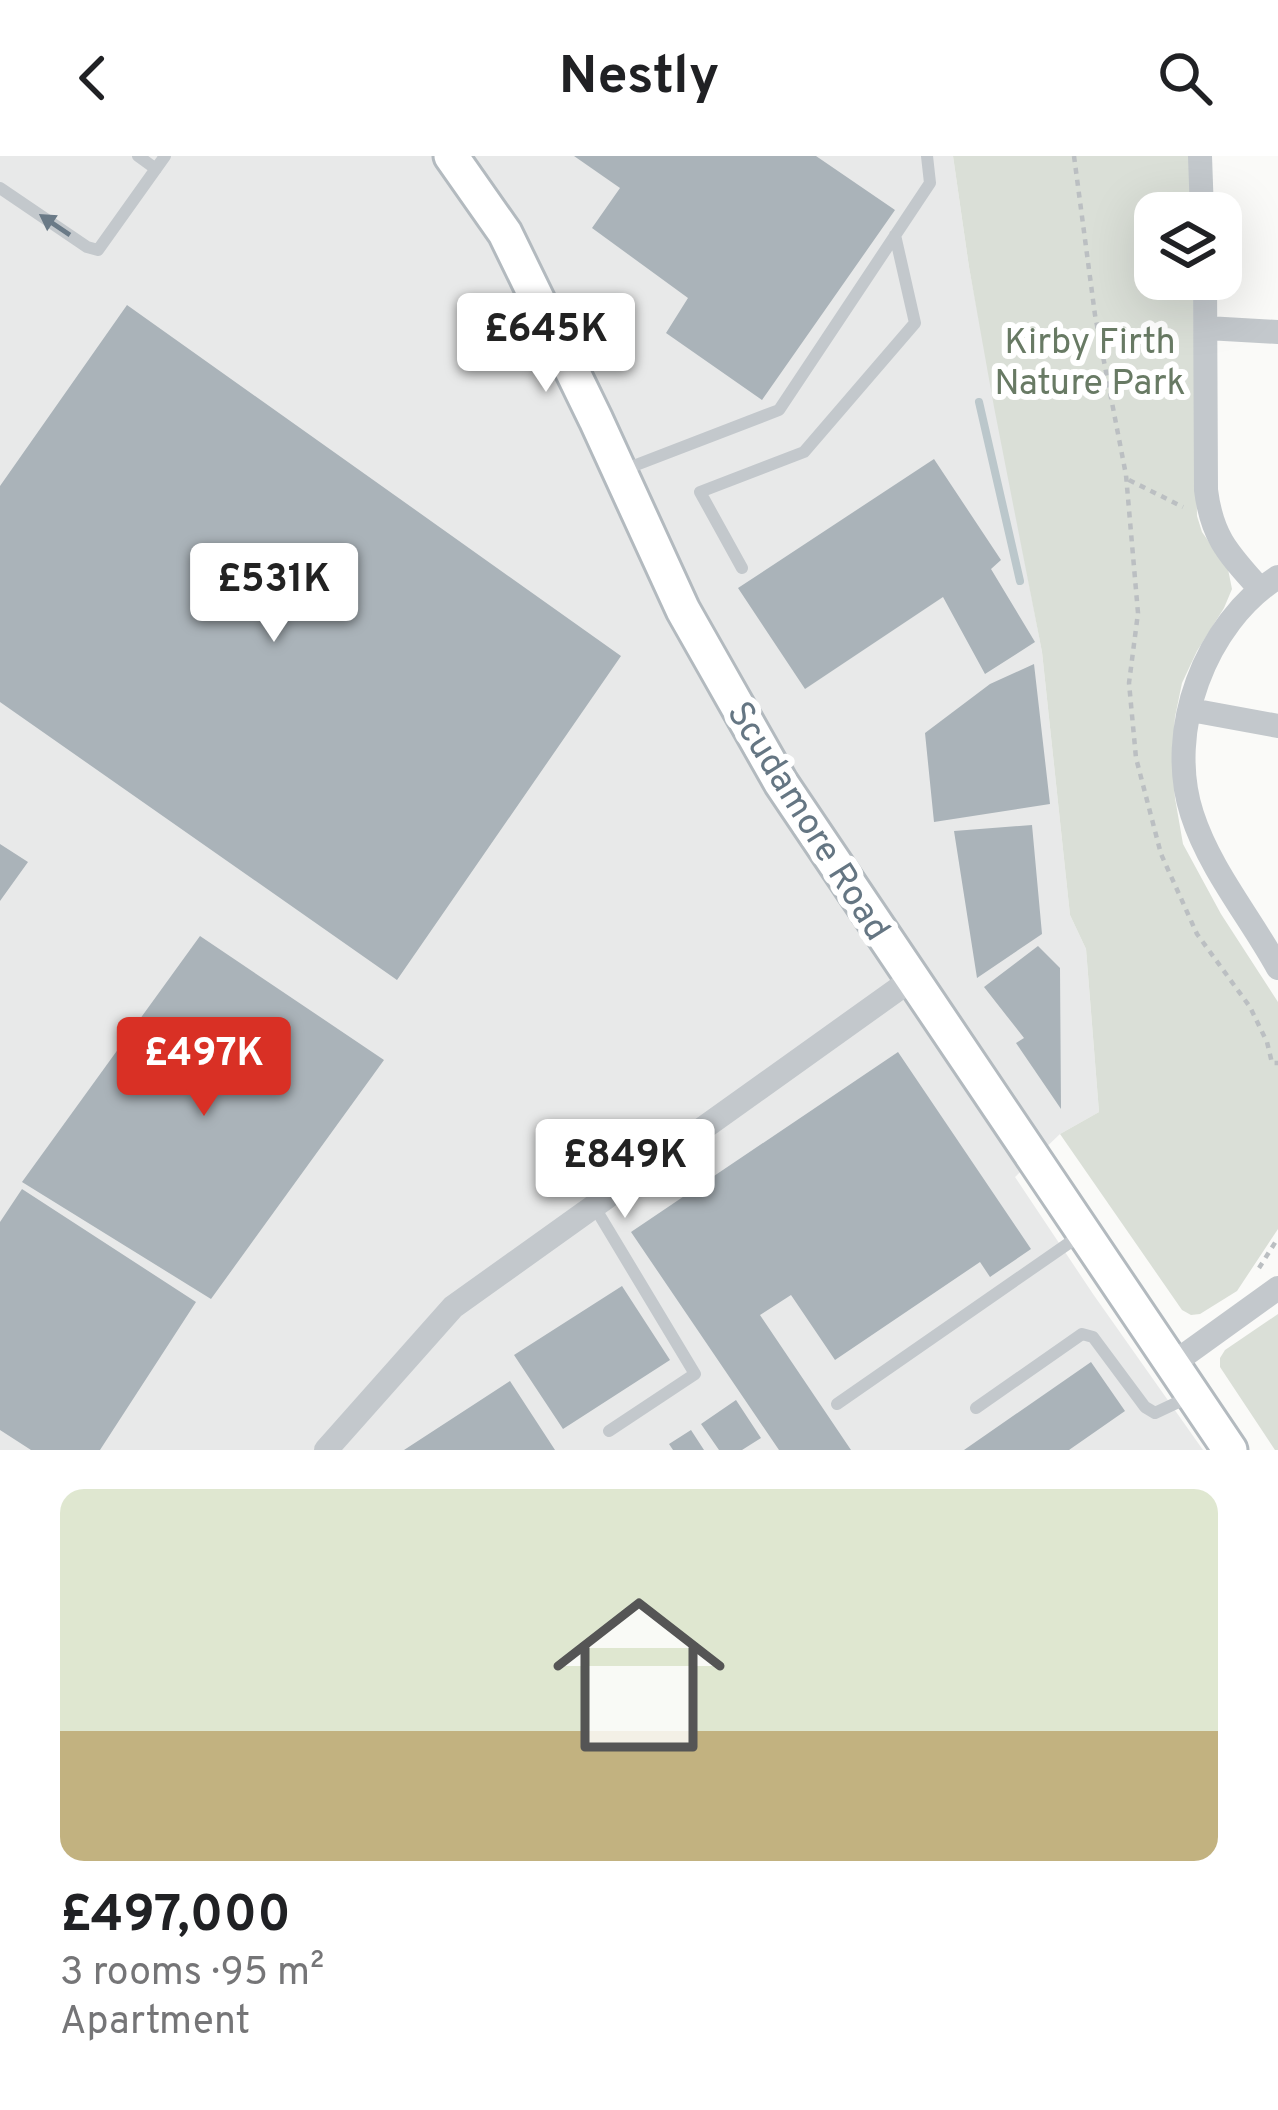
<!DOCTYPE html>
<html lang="en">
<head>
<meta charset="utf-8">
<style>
  body { margin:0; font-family:Overpass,sans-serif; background:#f6f6f6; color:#202124; height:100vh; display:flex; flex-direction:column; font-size:45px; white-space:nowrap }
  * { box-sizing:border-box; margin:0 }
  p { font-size:39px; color:#757577 }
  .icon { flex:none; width:66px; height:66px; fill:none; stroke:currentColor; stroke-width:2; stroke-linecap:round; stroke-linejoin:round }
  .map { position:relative; height:1294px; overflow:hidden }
  .sheet { display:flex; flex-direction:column; background:#fff; flex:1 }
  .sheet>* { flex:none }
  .buttons { position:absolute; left:1134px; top:36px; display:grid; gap:24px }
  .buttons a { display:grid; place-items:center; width:108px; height:108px; border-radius:24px; background:#fff; box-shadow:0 12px 48px #0002; font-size:60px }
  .price { position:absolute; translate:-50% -102px; padding:0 27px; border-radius:12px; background:#fff; color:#222; font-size:39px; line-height:78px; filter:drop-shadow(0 3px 6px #0008) }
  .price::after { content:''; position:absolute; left:50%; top:72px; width:36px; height:27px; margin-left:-18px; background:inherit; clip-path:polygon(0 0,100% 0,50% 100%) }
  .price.on { background:#d93025; color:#fff }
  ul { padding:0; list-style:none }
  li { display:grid; align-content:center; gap:24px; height:636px; padding:0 60px }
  li span { display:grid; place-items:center; height:372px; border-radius:24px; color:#555 }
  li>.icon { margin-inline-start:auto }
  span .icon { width:216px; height:216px; fill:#fffc; stroke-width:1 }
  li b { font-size:51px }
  header { display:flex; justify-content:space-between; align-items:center; height:156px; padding:0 60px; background:#fff; font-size:54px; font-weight:700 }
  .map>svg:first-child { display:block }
  .built { fill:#e8e9e9 }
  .green { fill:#dadfd7 }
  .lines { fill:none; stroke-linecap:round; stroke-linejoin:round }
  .stream { stroke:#bbc7cb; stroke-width:8 }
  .building { fill:#aab3b9 }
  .secondary-casing { stroke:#b3babf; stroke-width:39 }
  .path { stroke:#bbbfc2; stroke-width:4.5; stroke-dasharray:6 6; stroke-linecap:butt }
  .lane { stroke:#c3c8cc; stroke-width:12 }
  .street { stroke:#c3c8cc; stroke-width:24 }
  .secondary { stroke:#fff; stroke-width:33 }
  .oneway { fill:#6a7a87 }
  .labels { text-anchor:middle; stroke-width:12; stroke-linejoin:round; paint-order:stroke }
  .park-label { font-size:36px; fill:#687a64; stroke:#fff }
  .street-label { font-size:36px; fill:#657683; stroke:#fff }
</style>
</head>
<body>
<header><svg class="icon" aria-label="back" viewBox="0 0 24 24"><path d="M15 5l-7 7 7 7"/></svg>Nestly<svg class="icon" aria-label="search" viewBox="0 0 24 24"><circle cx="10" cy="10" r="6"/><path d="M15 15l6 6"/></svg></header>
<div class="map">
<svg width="1278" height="1294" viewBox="0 0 1278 1294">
  <rect width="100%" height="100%" fill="#fafaf8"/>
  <path class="built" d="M0,0H953L969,111L1042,496L1070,759L1086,793L1099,956L1060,978L1015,1021L1093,1138L1203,1294H0Z"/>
  <path class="green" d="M953,0H1191L1193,57H1155V123H1193L1197,360L1202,376L1228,413L1232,433L1224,452L1197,495L1182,527L1175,561L1172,603L1175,642L1183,688L1221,758L1278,846V1073L1237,1135L1200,1158L1191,1159L1182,1154L1060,978L1099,956L1086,793L1070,759L1042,496L994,251L969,111Z
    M1278,1158V1294H1275L1220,1211V1202L1225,1194Z"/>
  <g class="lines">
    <path class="stream" d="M979,246L1020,425"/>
  </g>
  <path class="building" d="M574,0H816L895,54L762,244L666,177L688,142L592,72L620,32Z
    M127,149L621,500L397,824L0,546V330Z
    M934,303L1001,404L991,413L1035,486L985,518L943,441L805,533L738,432Z
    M1034,508L1050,648L934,666L925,577L990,528Z
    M1032,669L1042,778L977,822L954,675Z
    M0,688L28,706L0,745Z
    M200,780L384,904L211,1143L22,1026Z
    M1038,790L1060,812L1061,953L1016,887L1024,882L984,831Z
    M898,896L1031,1093L990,1121L980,1106L835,1204L791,1139L760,1159L851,1294H779L631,1076Z
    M22,1033L196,1146L100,1294H31L0,1274V1066Z
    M622,1130L670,1204L563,1273L514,1199Z
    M1091,1206L1125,1255L1069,1294H964Z
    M510,1225L555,1294H404Z
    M736,1244L761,1282L742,1294H719L701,1268Z
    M691,1274L704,1294H673L669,1288Z"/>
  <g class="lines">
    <defs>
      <path id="secondary" d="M451,0L505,77L596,264L683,454L781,627L1230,1294"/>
    </defs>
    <use href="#secondary" class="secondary-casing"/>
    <path class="path" d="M1074,0L1095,159L1126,319L1138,457L1129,527L1136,602L1161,698L1197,778L1250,851L1267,886L1272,907H1278
      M1129,324L1183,351
      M1259,1112L1278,1082"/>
    <path class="lane" d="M138,0L156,13
      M0,32L87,91L98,94L165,0
      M623,314L779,254L930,27L927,0
      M742,412L700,336L804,296L915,167L895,79
      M594,1050L695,1218L609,1275
      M837,1248L1082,1078
      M976,1252L1082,1178L1093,1181L1145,1251L1155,1257L1191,1240"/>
    <path class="street" d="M1200,0L1202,57
      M1205,123L1206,334C1212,382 1229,398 1259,432
      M1207,172L1278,176
      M1278,421C1205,467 1165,575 1192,658C1210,714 1250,761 1278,812
      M1191,554L1278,570
      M1171,1209L1278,1132
      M326,1294L453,1151L912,823"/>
    <use href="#secondary" class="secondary"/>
  </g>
  <defs><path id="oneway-solid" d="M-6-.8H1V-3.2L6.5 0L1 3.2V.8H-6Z" transform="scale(3)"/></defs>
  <use class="oneway" href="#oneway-solid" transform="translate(55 69) rotate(-146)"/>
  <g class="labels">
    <g class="park-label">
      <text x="1090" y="197">Kirby Firth<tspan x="1090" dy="41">Nature Park</tspan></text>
    </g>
    <g class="street-label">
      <text transform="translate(810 664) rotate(58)" y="13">Scudamore Road</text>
    </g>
  </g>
</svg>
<div class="buttons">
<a><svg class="icon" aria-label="layers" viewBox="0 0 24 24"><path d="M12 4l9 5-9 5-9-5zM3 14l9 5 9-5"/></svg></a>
</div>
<b class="price" style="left:546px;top:239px">£645K</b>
<b class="price" style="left:274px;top:489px">£531K</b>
<b class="price on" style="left:204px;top:963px">£497K</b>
<b class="price" style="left:625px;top:1065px">£849K</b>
</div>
<section class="sheet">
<ul>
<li><span style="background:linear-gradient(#dfe7d0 65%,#c2b280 0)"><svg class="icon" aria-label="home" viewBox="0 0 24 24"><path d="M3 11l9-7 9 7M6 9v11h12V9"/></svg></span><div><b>£497,000</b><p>3 rooms · 95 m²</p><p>Apartment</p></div></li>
</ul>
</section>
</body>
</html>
